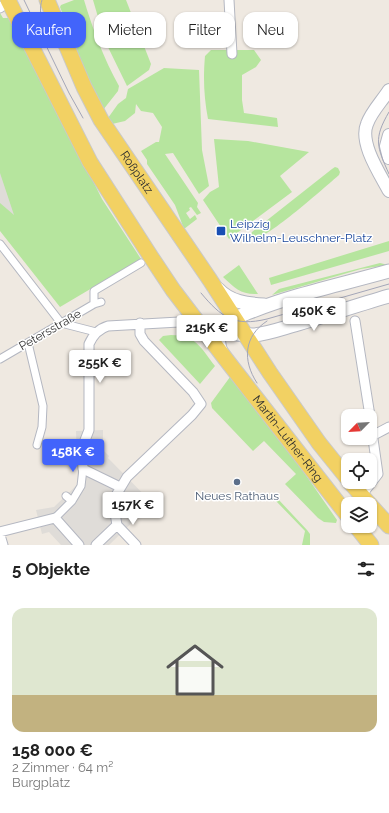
<!DOCTYPE html>
<html lang="de">
<head>
<meta charset="utf-8">
<style>
  body { margin:0; font-family:Raleway,sans-serif; background:#f2f2f2; color:#222; height:100vh; display:flex; flex-direction:column; font-size:15px; white-space:nowrap }
  * { box-sizing:border-box; margin:0 }
  p { font-size:13px; color:#767676 }
  .icon { flex:none; width:22px; height:22px; fill:none; stroke:currentColor; stroke-width:2; stroke-linecap:round; stroke-linejoin:round }
  .map { position:relative; height:545px; overflow:hidden }
  .drawer { display:flex; flex-direction:column; background:#fff; flex:1 }
  .drawer>* { flex:none }
  .hud { position:absolute; left:12px; top:12px; width:365px; height:36px; display:flex; gap:8px }
  .needle { width:26px; rotate:246deg }
  .buttons { position:absolute; left:341px; top:409px; display:grid; gap:8px }
  .buttons a { display:grid; place-items:center; width:36px; height:36px; border-radius:8px; background:#fff; box-shadow:0 1px 3px #0004; font-size:20px }
  .price { position:absolute; translate:-50% -34px; padding:0 9px; border-radius:4px; background:#fff; color:#222; font-size:13px; line-height:26px; filter:drop-shadow(0 1px 2px #0008) }
  .price::after { content:''; position:absolute; left:50%; top:24px; width:12px; height:9px; margin-left:-6px; background:inherit; clip-path:polygon(0 0,100% 0,50% 100%) }
  .price.current { background:#4264fb; color:#fff }
  ul { padding:0; list-style:none }
  li { display:grid; align-content:center; gap:8px; height:212px; padding:0 12px }
  li span { display:grid; place-items:center; height:124px; border-radius:12px; color:#555 }
  li>.icon { margin-inline-start:auto }
  span .icon { width:72px; height:72px; fill:#fffc; stroke-width:1 }
  li b { font-size:17px }
  h2 { display:flex; justify-content:space-between; align-items:center; height:48px; padding:0 12px; font-size:17px }
  .tag { padding:0 14px; border-radius:12px; background:#fff; box-shadow:0 1px 3px #0004; font-size:14px; line-height:36px }
  .tag.current { background:#4264fb; color:#fff }
  .map>svg:first-child { display:block }
  .green { fill:#b6e59e }
  .plaza { fill:#dfdcd8 }
  .lines { fill:none; stroke-linecap:round; stroke-linejoin:round }
  .pedestrian-casing { stroke:#b4b7c1; stroke-width:9 }
  .minor-casing { stroke:#b4b7c1; stroke-width:11 }
  .tertiary-casing { stroke:#b4b7c1; stroke-width:14 }
  .secondary-casing { stroke:#b4b7c1; stroke-width:15 }
  .primary-casing { stroke:#c9c9c9; stroke-width:17 }
  .pedestrian { stroke:#fff; stroke-width:7 }
  .minor { stroke:#fff; stroke-width:9 }
  .tertiary { stroke:#fff; stroke-width:12 }
  .secondary { stroke:#fff; stroke-width:13 }
  .primary { stroke:#f2d163; stroke-width:15 }
  .tram { stroke:#a3a6b8; stroke-width:1 }
  .transit-dot { fill:#1a4fb4; stroke:#fff; stroke-width:1.5 }
  .service-dot { fill:#5c6f8a; stroke:#fff; stroke-width:1.5 }
  .labels { text-anchor:middle; stroke-width:3; stroke-linejoin:round; paint-order:stroke }
  .street-label { font-size:12px; fill:#2e2e2e; stroke:#fff }
  .transit-label { font-size:12px; fill:#164399; stroke:#fff; text-anchor:start }
  .service-label { font-size:12px; fill:#4e5e75; stroke:#fff }
</style>
</head>
<body>
<div class="map">
<svg width="389" height="545" viewBox="0 0 389 545">
  <rect width="100%" height="100%" fill="#efe9e1"/>
  <path class="green" d="M74,0H84C93,30 104,59 119,86L118,91L103,110L84,68L60,7L61,5Z
    M93,0H126L151,64L149,70L127,86L105,41Z
    M0,13L3,18H9L34,63L102,199L141,259L60,307L0,231Z
    M211,50H254L261,60L256,67L242,75V100L244,113L277,118L278,127L208,119C204,97 203,79 205,56Z
    M164,68L199,70L202,150L209,186L199,194L173,153L165,154L198,203L197,207L201,213L197,215L191,207L189,208L190,210L186,213L190,219L195,215L197,219L184,229L175,205L147,164V160L141,151L156,142H159L162,127L153,113L141,111L136,104L135,113L125,121L112,124L108,118L118,104L126,98L128,89Z
    M214,139L248,141L309,152L280,176L292,192L229,239L203,200L210,192L219,187Z
    M335,167L338,168L340,172L339,175C325,187 268,238 254,239L251,234L252,232L332,169Z
    M389,241V251L271,285L269,278Z
    M380,263L388,265L361,269L272,295L279,289Z
    M239,265L258,294C241,295 235,288 223,277Z
    M171,335C196,335 201,348 215,366L200,384L159,340L163,336Z
    M230,377L296,461L337,520L336,523L324,522L318,518L285,484L296,474L264,441L253,451L212,408L211,403Z
    M278,499L307,530L310,534V545H302L305,531L276,501Z"/>
  <path class="plaza" d="M0,173L14,215L0,203Z
    M103,430V450L109,456L108,458L152,503L109,545H61L49,532L42,534L36,510L54,507L78,484L76,431Z"/>
  <g class="lines">
    <defs>
      <path id="pedestrian" d="M0,244L61,323L96,332
        M94,304V291L141,263
        M28,343L43,406L42,427L37,445
        M0,359L94,304L101,302
        M66,496L72,501
        M55,518L72,501L81,486L83,469"/>
      <path id="minor" d="M229,0L232,54
        M0,8L9,1
        M355,321L370,416
        M372,436L389,427
        M120,487L83,469L82,448L89,430V344C93,335 98,329 108,326L197,321
        M361,496L378,474L370,418
        M117,525L115,513V497L127,477L192,415L201,404L193,392L144,341L140,334V323
        M117,525L136,545
        M0,532L55,518L79,545
        M0,535L3,545
        M96,545L117,525"/>
      <path id="tertiary" d="M389,90C382,101 371,112 367,124C359,143 380,174 389,191
        M389,135L386,146L389,158"/>
      <path id="secondary" d="M218,289C230,302 247,304 264,305
        M197,321C214,330 233,335 253,335C268,334 283,328 298,324C328,315 358,305 389,296
        M223,355C217,345 217,333 226,324C232,318 242,315 250,312C295,294 343,284 389,271"/>
      <g id="primary">
        <path id="s1" d="M8,0L90,162L151,257L173,290L228,362L348,516"/>
        <path id="s2" d="M47,0L84,87L101,120L210,280L270,373L319,443L348,479"/>
        <path d="M350,482L369,504"/>
        <path d="M370,505L389,526"/>
        <path d="M356,526L371,545"/>
      </g>
    </defs>
    <use href="#pedestrian" class="pedestrian-casing"/>
    <use href="#minor" class="minor-casing"/>
    <use href="#tertiary" class="tertiary-casing"/>
    <use href="#secondary" class="secondary-casing"/>
    <use href="#primary" class="primary-casing"/>
    <use href="#pedestrian" class="pedestrian"/>
    <use href="#minor" class="minor"/>
    <use href="#tertiary" class="tertiary"/>
    <use href="#secondary" class="secondary"/>
    <use href="#primary" class="primary"/>
    <path class="tram" d="M24,0L69,93L83,118
      M42,0C37,15 45,29 51,42
      M389,112C373,139 377,147 389,174
      M201,293C221,317 234,327 267,319L389,284
      M257,383C242,360 244,336 267,321"/>
  </g>
  <rect class="transit-dot" x="216" y="226" width="10" height="10" rx="2"/>
  <circle class="service-dot" cx="237" cy="482" r="4"/>
  <g class="labels">
    <g class="street-label">
      <text dy="4" stroke="none"><textPath href="#s2" startOffset="195">Roßplatz</textPath></text>
      <text transform="translate(50 330) rotate(-30)" y="4">Petersstraße</text>
      <text dy="4" stroke="none"><textPath href="#s1" startOffset="522">Martin-Luther-Ring</textPath></text>
    </g>
    <g class="transit-label">
      <text x="230" y="228">Leipzig<tspan x="230" dy="14">Wilhelm-Leuschner-Platz</tspan></text>
    </g>
    <g class="service-label">
      <text x="237" y="500">Neues Rathaus</text>
    </g>
  </g>
</svg>
<div class="buttons">
<a><svg class="needle" viewBox="-14 -14 28 28"><path d="M0-13l5 13h-10z" fill="#e53935"/><path d="M0 13l5-13h-10z" fill="#767676"/></svg></a>
<a><svg class="icon" aria-label="locate" viewBox="0 0 24 24"><circle cx="12" cy="12" r="6"/><path d="M12 2v4M12 18v4M2 12h4M18 12h4"/></svg></a>
<a><svg class="icon" aria-label="layers" viewBox="0 0 24 24"><path d="M12 4l9 5-9 5-9-5zM3 14l9 5 9-5"/></svg></a>
</div>
<b class="price" style="left:314px;top:332px">450K €</b>
<b class="price" style="left:207px;top:349px">215K €</b>
<b class="price" style="left:100px;top:384px">255K €</b>
<b class="price current" style="left:73px;top:473px">158K €</b>
<b class="price" style="left:133px;top:526px">157K €</b>
<div class="hud">
<a class="tag current">Kaufen</a>
<a class="tag">Mieten</a>
<a class="tag">Filter</a>
<a class="tag">Neu</a>
</div>
</div>
<section class="drawer">
<h2>5 Objekte<svg class="icon" aria-label="filters" viewBox="0 0 24 24"><path d="M4 7h16M4 17h16"/><circle cx="9" cy="7" r="2"/><circle cx="15" cy="17" r="2"/></svg></h2>
<ul>
<li><span style="background:linear-gradient(#dfe7d0 70%,#c2b280 0)"><svg class="icon" aria-label="home" viewBox="0 0 24 24"><path d="M3 11l9-7 9 7M6 9v11h12V9"/></svg></span><div><b>158 000 €</b><p>2 Zimmer · 64 m²</p><p>Burgplatz</p></div></li>
</ul>
</section>
</body>
</html>
